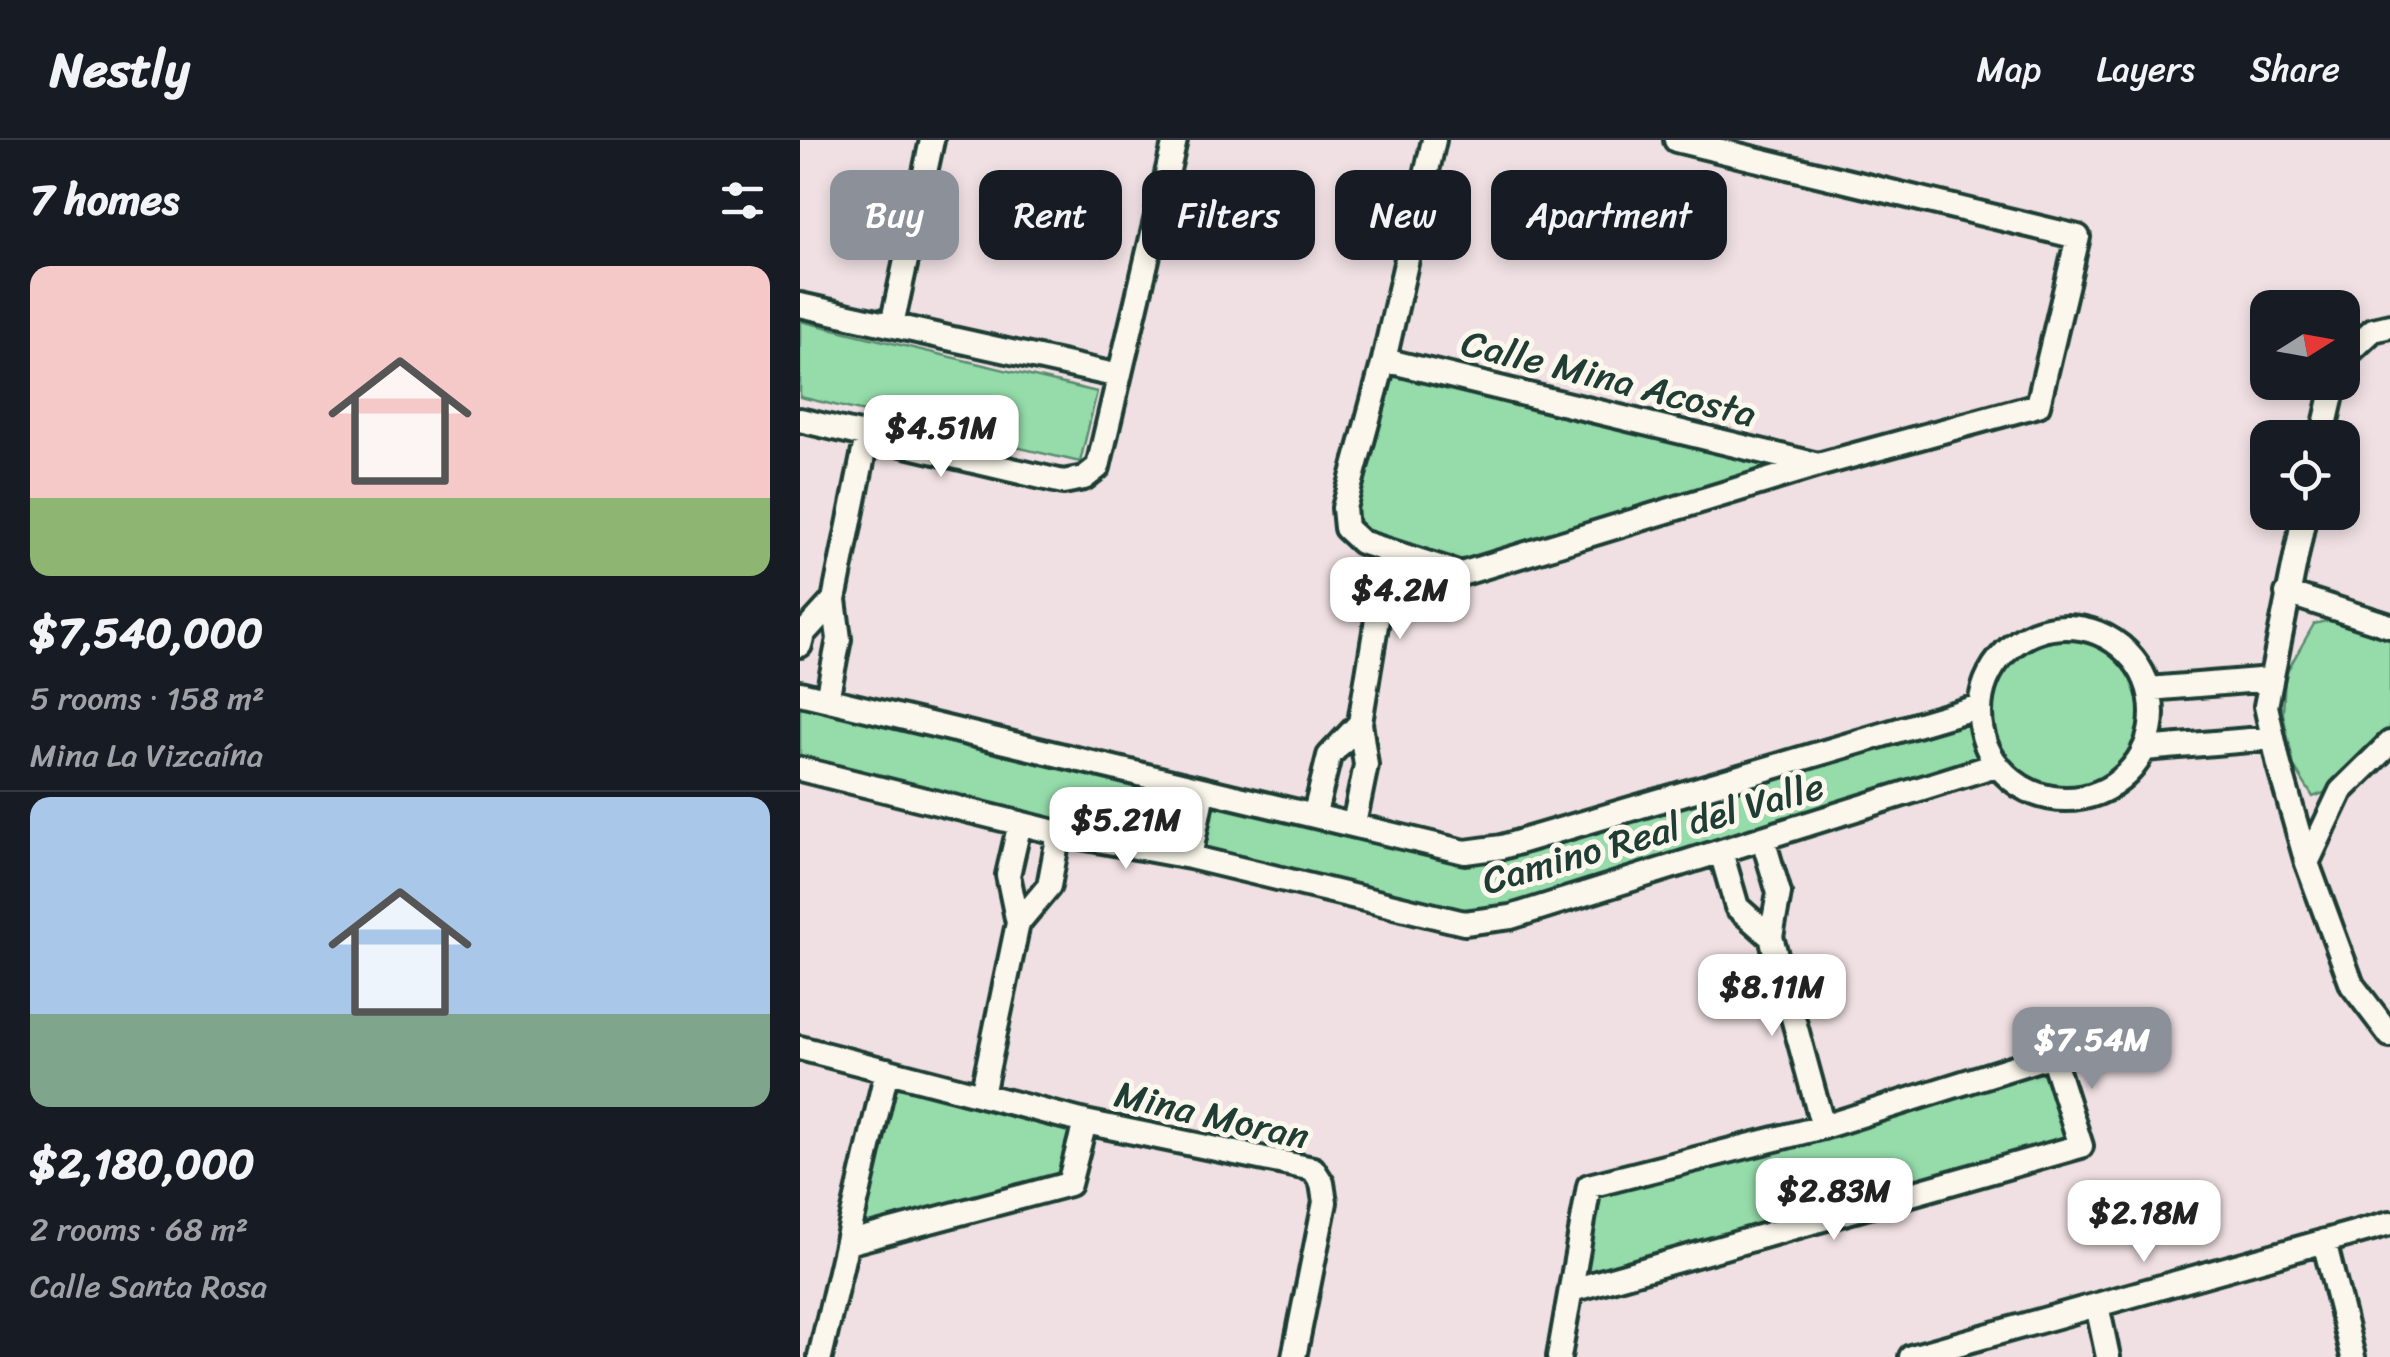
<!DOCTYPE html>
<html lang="en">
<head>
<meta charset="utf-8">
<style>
  body { margin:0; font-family:Sriracha,sans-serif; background:#20242c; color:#f1f3f6; height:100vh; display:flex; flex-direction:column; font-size:38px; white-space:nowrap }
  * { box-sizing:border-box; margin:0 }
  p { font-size:32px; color:#9ea1a6 }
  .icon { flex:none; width:55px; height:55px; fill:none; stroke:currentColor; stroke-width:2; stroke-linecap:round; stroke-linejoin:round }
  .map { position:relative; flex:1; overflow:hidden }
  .panel { display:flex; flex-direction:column; background:#171b24; width:800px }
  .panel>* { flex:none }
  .top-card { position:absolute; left:30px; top:30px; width:950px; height:90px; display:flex; gap:20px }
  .needle { width:65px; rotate:79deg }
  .fabs { position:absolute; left:1450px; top:150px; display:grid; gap:20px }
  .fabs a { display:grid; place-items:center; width:110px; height:110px; border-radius:20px; background:#171b24; box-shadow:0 5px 15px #0003; font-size:50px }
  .price { position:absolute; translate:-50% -85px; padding:0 22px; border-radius:20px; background:#fff; color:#222; font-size:32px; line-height:65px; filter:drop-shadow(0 2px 5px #0008) }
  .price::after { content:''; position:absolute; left:50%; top:60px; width:30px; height:22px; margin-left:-15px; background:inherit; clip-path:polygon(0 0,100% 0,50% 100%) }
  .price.active { background:#8c9099; color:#fff }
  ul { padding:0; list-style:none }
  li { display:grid; align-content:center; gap:20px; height:530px; padding:0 30px }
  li+li { border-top:2px solid #363941 }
  li span { display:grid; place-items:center; height:310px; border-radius:20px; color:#555 }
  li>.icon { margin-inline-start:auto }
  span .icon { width:180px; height:180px; fill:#fffc; stroke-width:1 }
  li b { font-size:42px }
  h2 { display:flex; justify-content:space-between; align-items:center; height:120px; padding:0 30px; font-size:42px }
  .pill { padding:0 35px; border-radius:20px; background:#171b24; box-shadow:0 5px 15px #0003; font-size:35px; line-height:90px }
  .pill.active { background:#8c9099; color:#fff }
  header { display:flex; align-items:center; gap:60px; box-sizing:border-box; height:140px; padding:0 50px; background:#171b24; border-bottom:2px solid #363941 }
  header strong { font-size:48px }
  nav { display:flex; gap:55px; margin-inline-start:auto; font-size:35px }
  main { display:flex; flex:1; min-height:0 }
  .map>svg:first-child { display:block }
  .green { fill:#95dcaa; stroke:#5a8c6f; stroke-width:2.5 }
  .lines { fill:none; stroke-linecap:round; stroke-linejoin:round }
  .street-casing { stroke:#1f3d34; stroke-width:30 }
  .street { stroke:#fbf7ec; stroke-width:22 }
  .labels { text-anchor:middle; stroke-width:10; stroke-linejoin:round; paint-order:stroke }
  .street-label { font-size:38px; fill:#1f3d34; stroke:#fbf7ec }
</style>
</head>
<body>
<header>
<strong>Nestly</strong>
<nav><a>Map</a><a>Layers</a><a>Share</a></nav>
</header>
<main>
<section class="panel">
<h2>7 homes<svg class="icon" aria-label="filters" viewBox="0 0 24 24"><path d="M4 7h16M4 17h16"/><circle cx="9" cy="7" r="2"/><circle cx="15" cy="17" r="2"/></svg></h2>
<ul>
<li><span style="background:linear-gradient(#f6c9c9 75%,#8fb573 0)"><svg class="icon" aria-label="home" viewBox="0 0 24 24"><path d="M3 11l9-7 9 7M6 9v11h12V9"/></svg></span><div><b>$7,540,000</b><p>5 rooms · 158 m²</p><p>Mina La Vizcaína</p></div></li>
<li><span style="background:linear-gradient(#a9c7e8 70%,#7fa58c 0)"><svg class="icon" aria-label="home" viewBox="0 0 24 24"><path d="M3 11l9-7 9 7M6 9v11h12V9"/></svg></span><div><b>$2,180,000</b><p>2 rooms · 68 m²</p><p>Calle Santa Rosa</p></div></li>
</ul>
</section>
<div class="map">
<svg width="1590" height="1217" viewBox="0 0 1590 1217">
  <rect width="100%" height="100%" fill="#f0e0e3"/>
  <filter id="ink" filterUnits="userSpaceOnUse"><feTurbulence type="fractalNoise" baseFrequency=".01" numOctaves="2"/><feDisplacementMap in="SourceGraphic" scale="20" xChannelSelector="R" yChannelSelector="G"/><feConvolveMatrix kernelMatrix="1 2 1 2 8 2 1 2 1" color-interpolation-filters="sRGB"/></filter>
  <g filter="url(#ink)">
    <path class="green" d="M0,181L297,252L280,322L0,257Z
      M584,220L1018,325L661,434L546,388Z
      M1549,475L1590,491V600L1540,647L1513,657L1494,627L1483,574L1485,535L1514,484Z
      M1251,487C1436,484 1332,757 1195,625L664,783L0,629V553L665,712L1177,569C1193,523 1203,503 1251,487Z
      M1252,915L1281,1006L772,1150L789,1046Z
      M87,930L285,982L269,1044L47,1103Z"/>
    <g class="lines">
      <defs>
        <path id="street" d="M634,0L584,220L544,368L546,388L561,402L661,434L1018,325L1238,265L1278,97L876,0
          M0,165L319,236
          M92,185L132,0
          M1542,219L1573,190L1590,186
          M584,220L1014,324
          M0,280L263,342L284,338L298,327L375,0
          M1522,298L1535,242
          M1505,372L1466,566L1479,625L1507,723L1552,845L1590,895
          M1487,453L1590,486
          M34,460L67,296
          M1180 573a86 86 0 1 1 172 0a86 86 0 1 1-172 0Z
          M0,505L3,494L34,460L39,499L27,559
          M1349,549L1471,539
          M0,553L665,712L702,707L1177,567
          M560,583L588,412
          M1344,609L1473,598
          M0,629L259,693L390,717L664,783L711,777L1196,625
          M515,673L529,616L560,583L566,625L554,684
          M220,683L208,735L218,783L249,746L259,693
          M921,712L937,767L971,797L979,753L963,699
          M390,717L403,651
          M1507,723L1541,651L1590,603
          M971,797L1023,987
          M0,908L285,982L513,1029L522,1043L525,1062L494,1217
          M182,955L218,783
          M1524,1101L1553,1217
          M47,1103L269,1044L285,982
          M1297,1165L1308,1217
          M20,1217L87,930
          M759,1217L789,1046L1023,987L1252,915L1281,1006L772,1150
          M1111,1217L1590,1083"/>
      </defs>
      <use href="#street" class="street-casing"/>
      <use href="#street" class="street"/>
    </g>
  </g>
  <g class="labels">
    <g class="street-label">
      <text transform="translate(809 238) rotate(14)" y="13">Calle Mina Acosta</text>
      <text transform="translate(853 693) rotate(-16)" y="13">Camino Real del Valle</text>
      <text transform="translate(412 975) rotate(13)" y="13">Mina Moran</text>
    </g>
  </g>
</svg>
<div class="fabs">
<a><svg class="needle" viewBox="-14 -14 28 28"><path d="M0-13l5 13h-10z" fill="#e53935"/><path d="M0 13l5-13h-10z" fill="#9ea1a6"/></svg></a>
<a><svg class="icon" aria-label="locate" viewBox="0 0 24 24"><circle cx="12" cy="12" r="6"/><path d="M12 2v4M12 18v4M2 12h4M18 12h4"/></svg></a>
</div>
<b class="price" style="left:141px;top:340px">$4.51M</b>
<b class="price" style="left:600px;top:502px">$4.2M</b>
<b class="price" style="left:326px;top:732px">$5.21M</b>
<b class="price" style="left:972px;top:899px">$8.11M</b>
<b class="price active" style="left:1292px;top:952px">$7.54M</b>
<b class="price" style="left:1034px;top:1103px">$2.83M</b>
<b class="price" style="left:1344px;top:1125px">$2.18M</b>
<div class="top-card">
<a class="pill active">Buy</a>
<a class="pill">Rent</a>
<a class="pill">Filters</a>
<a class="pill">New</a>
<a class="pill">Apartment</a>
</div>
</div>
</main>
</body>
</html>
